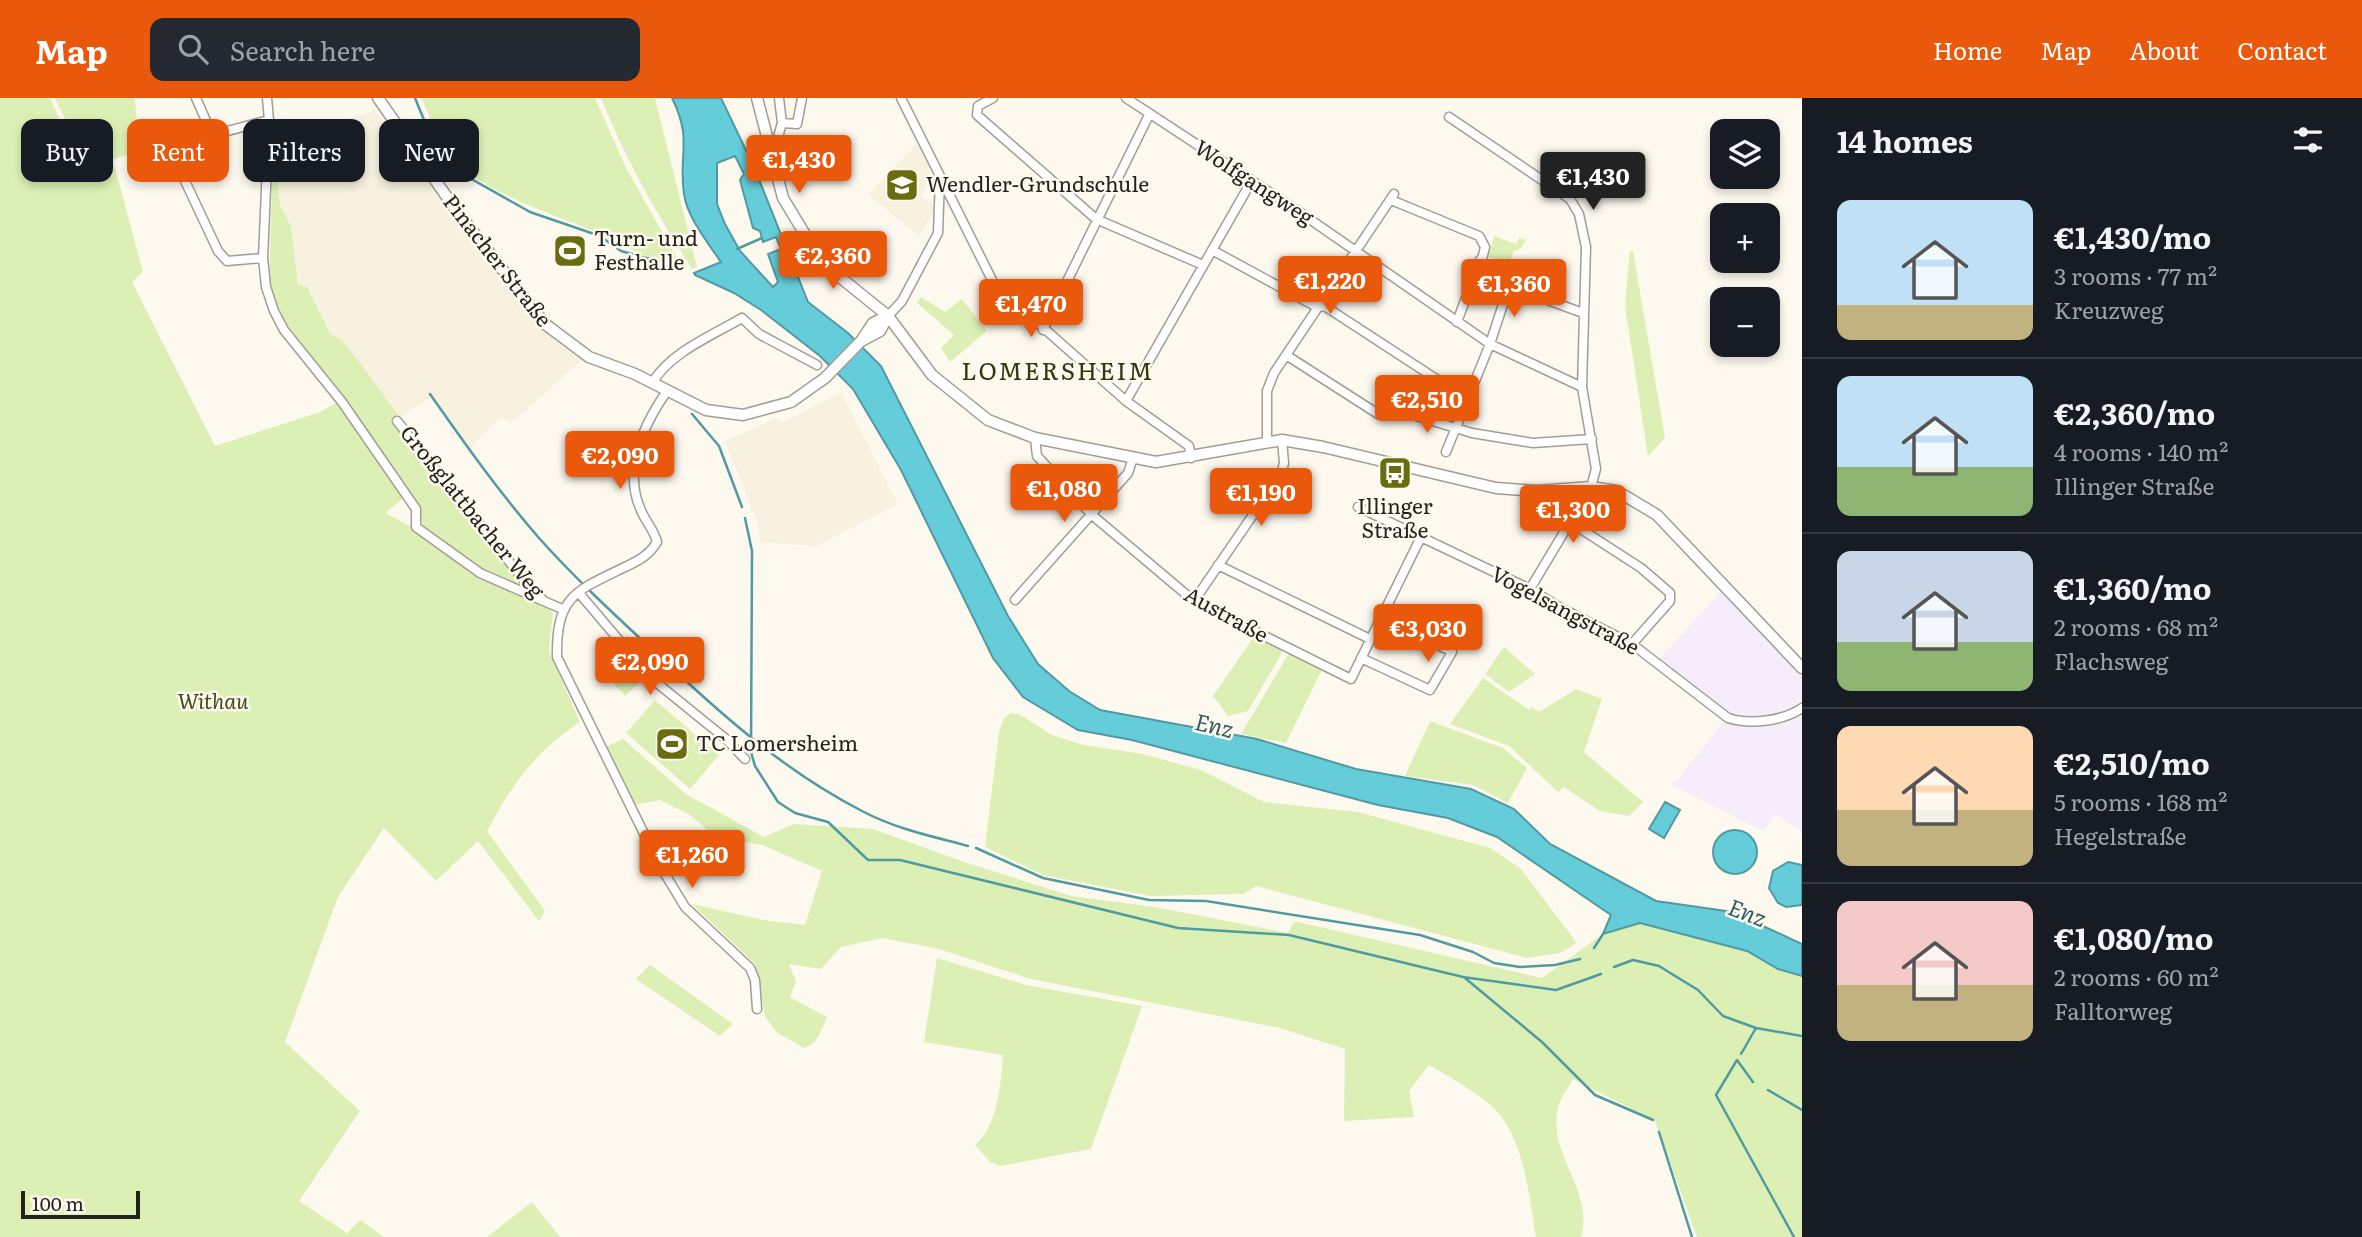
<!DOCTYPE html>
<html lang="en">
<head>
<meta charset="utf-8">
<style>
  body { margin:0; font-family:Literata,serif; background:#242831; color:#f1f3f6; height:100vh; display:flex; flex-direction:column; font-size:26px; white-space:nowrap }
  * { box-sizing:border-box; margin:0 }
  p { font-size:23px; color:#9ea1a6 }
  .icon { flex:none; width:38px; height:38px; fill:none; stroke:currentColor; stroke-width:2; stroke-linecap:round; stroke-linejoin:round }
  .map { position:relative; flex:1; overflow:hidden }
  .details { display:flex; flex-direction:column; background:#171b24; width:560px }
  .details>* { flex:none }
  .top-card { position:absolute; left:21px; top:21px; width:665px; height:63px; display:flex; gap:14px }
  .fabs { position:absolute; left:1710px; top:21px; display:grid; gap:14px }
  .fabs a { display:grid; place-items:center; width:70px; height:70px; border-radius:14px; background:#171b24; box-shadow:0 4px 10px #0003; font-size:35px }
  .scale { position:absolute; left:21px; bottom:18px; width:119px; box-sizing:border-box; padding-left:7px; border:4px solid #24221e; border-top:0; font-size:19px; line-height:24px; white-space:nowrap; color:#24221e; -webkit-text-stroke:5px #fef9ef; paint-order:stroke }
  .price { position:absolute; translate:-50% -60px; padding:0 16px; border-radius:7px; background:#ea580c; color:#fff; font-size:23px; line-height:46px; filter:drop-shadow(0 2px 4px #0008) }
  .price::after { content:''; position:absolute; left:50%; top:42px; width:21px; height:16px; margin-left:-10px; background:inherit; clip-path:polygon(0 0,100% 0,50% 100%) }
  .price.current { background:#222; color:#fff }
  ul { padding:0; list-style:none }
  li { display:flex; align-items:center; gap:21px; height:175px; padding:0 35px }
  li+li { border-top:2px solid #363941 }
  li span { display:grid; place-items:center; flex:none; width:196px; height:140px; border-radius:14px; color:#555 }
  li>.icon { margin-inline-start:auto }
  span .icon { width:84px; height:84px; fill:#fffc; stroke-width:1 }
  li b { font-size:30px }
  h2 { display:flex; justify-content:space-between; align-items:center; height:84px; padding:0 35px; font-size:30px }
  .tag { padding:0 24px; border-radius:14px; background:#171b24; box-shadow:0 4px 10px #0003; font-size:24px; line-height:63px }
  .tag.current { background:#ea580c; color:#fff }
  header { display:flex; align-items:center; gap:42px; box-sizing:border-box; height:98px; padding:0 35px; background:#ea580c; color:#fff }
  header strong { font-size:33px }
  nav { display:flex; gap:38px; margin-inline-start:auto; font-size:24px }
  .search { width:490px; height:63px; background:#242831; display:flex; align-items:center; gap:18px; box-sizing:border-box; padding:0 24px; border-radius:14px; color:#9ea1a6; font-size:26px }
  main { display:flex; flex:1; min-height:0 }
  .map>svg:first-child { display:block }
  .commercial { fill:#f5ecfc }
  .built { fill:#f8f1df }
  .green { fill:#dcf0b5 }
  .water { fill:#64cdd9; stroke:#519aa1; stroke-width:2; fill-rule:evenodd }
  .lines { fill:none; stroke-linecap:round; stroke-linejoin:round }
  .stream { stroke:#519aa1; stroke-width:2.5 }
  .minor-casing { stroke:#a29e94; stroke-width:11 }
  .tertiary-casing { stroke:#a29e94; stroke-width:13 }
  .minor { stroke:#fff; stroke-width:8 }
  .tertiary { stroke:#fff; stroke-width:10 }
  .labels { text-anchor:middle; stroke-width:5; stroke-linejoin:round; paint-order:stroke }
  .street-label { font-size:21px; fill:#24221e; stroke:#fef9ef }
  .poi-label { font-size:21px; fill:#24221e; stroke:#fef9ef; text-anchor:start }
  .park-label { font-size:21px; font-style:italic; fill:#404e1b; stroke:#fef9ef }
  .water-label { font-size:23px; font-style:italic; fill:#2c5b60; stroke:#fef9ef }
  .quarter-label { font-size:24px; letter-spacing:2px; fill:#34360d; stroke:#fef9ef }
</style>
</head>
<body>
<header>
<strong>Map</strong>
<div class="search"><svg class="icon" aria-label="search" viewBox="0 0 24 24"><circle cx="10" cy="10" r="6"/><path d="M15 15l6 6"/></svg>Search here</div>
<nav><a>Home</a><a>Map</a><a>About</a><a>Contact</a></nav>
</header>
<main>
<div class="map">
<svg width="1802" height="1139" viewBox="0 0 1802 1139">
  <rect width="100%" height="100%" fill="#fef9ef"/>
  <path class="commercial" d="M1721,493L1802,578V733L1775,716L1763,733L1670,686L1678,681L1724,623L1654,567Z"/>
  <path class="built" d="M375,12L514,196L554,242L582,262L510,326L502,318L469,352L432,299L398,320L364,270L331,237L307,189L298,188L291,128L280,108L278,87L281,31L299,29L301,39Z
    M917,46L933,77L921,98L937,109L919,138L868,97Z
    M841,294L898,406L817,448L760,444L758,426L725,343L778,319L781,325Z"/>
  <path class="green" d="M0,0H50L84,74L114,66L143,174L132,184L215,348L320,314L337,304L404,400L385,415L419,433L422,414L339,294L283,221L269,186L274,25H281L278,87L280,108L291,128L298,187L307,189L331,237L341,241L364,270L515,477L553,515L549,553L580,624C535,654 512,686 487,733L545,813L539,823L478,743L436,783L384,730L338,799L285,944L360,1013L299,1103L347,1135L360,1122L384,1139H0Z
    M55,0H135L139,53L87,69Z
    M422,0H595L626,70L681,167C656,169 629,148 607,139C562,119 511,105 470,76C447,61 431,25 422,0Z
    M601,0H655L697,169L692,171C657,117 625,60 601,0Z
    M1494,138L1516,146L1519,140L1526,142L1521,150L1514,153L1509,165L1488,159Z
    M1630,153H1633L1665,340L1648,358L1625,208Z
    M921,199L945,214L962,201L987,233L950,264L941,250L954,237L917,205Z
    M1255,537L1280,550L1282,555L1248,613L1228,618L1213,598Z
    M1504,549L1535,576L1509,594L1485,576Z
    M614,552L641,583L625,598L597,567Z
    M1289,555L1323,570L1286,645L1241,636Z
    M1483,580L1529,612L1531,609L1539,614L1576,591L1602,601L1584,654L1643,704L1629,718L1600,713L1564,689L1558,694L1509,648L1450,626Z
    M655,602L719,657L690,691L626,635Z
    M1011,615L1019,616L1052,637L1084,647L1143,656L1201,672L1264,704L1358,714L1490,750L1520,770L1577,845L1560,855L1527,860L1256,788L1243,796L1150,798L1043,777L985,749L999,634L1004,620Z
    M1430,623L1503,650L1527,670L1508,705L1473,687L1405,678Z
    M623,641L686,696L764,739L794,726L873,731L967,765L1072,798L1155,809L1288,835L1294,823L1542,880L1603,836L1640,825L1747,853L1778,871L1802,878V1139H1697L1655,1023L1573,981C1569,989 1562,997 1559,1006C1544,1053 1595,1092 1581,1139H1536C1529,1099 1526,1055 1503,1021C1489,1000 1451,980 1429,967L1409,993L1414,1019L1344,1023L1345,951L1280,930L1031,881L939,851L882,840L841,849L821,871L789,866L796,883L790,899L827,919C821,932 818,946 804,950L776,934L765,918L755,866L692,806L763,822L805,827L822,773L762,747L715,738L690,717L660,702L634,707L605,649Z
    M937,860L1026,887L1142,908L1091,1051L1000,1068L990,1064L975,1047C998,1028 1001,984 1003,957L924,944Z
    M650,867L733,926L720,938L636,881Z
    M532,1104L560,1139H487Z"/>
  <path class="water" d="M672,0H721L754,69L808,204L848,235L881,268L1008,518L1038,566L1069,593L1100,612L1257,641L1356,671L1471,691L1514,711L1550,746L1656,803L1733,814L1802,846V878L1778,871L1747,853L1640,825L1603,836L1611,817L1497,739L1448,720L1378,707L1132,642L1078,632L1023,599L993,560L901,372L853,291L820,258L761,212L734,195L695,177L694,175L721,164C708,145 687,119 684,96C678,56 693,42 672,0ZM735,58L744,76L740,82L753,130L760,133L763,144L776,139L781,151L768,156L778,184L773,189L740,153L725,126L717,106V65Z
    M1665,704L1680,712L1664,740L1649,731Z
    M1713 754a22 22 0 1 1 44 0a22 22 0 1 1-44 0Z
    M1788,764L1802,767V807L1786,809L1778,805L1769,790L1773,773Z"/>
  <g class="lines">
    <path class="stream" d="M415,0L431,39L459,74L530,114L600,138L621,153L675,168
      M737,151L762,140
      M430,296C465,346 499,394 539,440C580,486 627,528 672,570C731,625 790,676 862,713C896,731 931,738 968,748
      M692,316L719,348L742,409
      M745,420L752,453L751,654L755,668L778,704L795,715L828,724L868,762H900L1178,830L1289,837L1463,879L1556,892L1601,876
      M976,750L1043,780L1149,802L1206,803L1420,837L1473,854L1494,865L1520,869L1555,867L1580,861
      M1594,850L1603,836
      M1614,869L1633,862L1659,868L1698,892L1723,918L1756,930L1802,938
      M1465,880L1542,944L1595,997L1653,1022
      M1741,956L1756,930
      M1753,984L1737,962L1716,997L1794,1139
      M1768,992L1802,1012
      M1659,1034L1692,1139"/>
    <defs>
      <path id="minor" d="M196,0L207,25L218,34
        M267,0L269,22L263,160L266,189L274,213L284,232L342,304L416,411V429L480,475L562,511
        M901,0L994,186L1126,303L1189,348L1191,360
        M993,0L978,8L977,17L1096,121L1203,167
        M1126,0L1295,111L1490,246L1582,289L1596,371L1591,389L1530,491
        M1449,19L1570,101L1579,116L1586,149L1582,289
        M782,25L797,26L802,0
        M169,49L218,153L227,163L263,160
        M141,56L269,22
        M772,60L782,25L779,0
        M1391,102L1479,138L1485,149L1481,165L1512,179L1509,188L1583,215
        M1212,152L1313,207L1326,209L1467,301
        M888,218L902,203L938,135L940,81
        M1457,224L1480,162
        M1043,232L1149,17
        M1286,257L1378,316L1403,314L1472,335L1533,345L1592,341
        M652,285C671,254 711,238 742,220L759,236L817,267
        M667,293C644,326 623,370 640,410C644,422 654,431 657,444C650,456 640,462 627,468C576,493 556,497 557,559L659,766L685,809L750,870L755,882L757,911
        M1126,303L1251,84
        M397,323L527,486L543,502
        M1035,340L1037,358L1092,417L1194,503L1351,581L1420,441
        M1267,343V293L1274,275L1394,96
        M1446,354L1490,246L1509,188
        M1358,409L1530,491L1557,508L1632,546L1728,620C1750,627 1783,623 1802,610
        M1570,424L1641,470L1670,495V503L1632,546
        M1218,467L1370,541
        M579,495L652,581L726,641L745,661
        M1015,502L1128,375L1133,360
        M1194,503L1281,376L1284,365L1282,342
        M1361,560L1430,592L1452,554L1382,518"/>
      <path id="tertiary" d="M378,0L456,112L545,226L589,259L635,276L706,312L743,317L791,304L825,280L861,243L873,225L888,218
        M757,0L783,100L815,153L841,180L888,218L932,277L988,322L1035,340L1156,364L1282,342L1323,349L1496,390L1537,393L1591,389L1617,393L1657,417L1802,570
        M861,243L880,233L888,218"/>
    </defs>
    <use href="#minor" class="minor-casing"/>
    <use href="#tertiary" class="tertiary-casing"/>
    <use href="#minor" class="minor"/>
    <use href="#tertiary" class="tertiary"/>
  </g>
  <defs>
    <symbol id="school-square" viewBox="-11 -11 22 22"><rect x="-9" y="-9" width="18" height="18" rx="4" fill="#696d10" stroke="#fef9ef"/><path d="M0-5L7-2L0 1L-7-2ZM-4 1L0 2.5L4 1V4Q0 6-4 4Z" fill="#fff"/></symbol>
    <symbol id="stadium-square" viewBox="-11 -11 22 22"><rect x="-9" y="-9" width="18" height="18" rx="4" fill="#696d10" stroke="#fef9ef"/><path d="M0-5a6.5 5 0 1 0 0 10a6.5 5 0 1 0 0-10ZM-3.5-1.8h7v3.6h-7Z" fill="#fff"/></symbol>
    <symbol id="bus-square" viewBox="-11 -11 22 22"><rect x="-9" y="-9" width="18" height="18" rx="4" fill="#696d10" stroke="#fef9ef"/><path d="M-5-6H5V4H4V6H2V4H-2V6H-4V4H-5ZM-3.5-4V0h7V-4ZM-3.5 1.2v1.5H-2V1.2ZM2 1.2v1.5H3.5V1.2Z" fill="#fff"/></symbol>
  </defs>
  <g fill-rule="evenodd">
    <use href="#school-square" x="883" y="68" width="38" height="38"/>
    <use href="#stadium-square" x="551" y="134" width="38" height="38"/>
    <use href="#bus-square" x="1376" y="356" width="38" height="38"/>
    <use href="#stadium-square" x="653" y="627" width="38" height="38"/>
  </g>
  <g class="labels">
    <g class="street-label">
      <text transform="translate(1254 85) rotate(33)" y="7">Wolfgangweg</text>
      <text transform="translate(497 163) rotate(52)" y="7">Pinacher Straße</text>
      <text transform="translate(472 414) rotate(51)" y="7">Großglattbacher Weg</text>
      <text transform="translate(1565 513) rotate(28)" y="7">Vogelsangstraße</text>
      <text transform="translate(1226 517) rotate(29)" y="7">Austraße</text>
    </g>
    <g class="poi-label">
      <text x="926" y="94">Wendler-Grundschule</text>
      <text x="594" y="148">Turn- und<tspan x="594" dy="24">Festhalle</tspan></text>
      <text x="1395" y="416" text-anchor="middle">Illinger<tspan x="1395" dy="24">Straße</tspan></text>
      <text x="696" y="653">TC Lomersheim</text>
    </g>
    <g class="park-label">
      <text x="213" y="611">Withau</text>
    </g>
    <g class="water-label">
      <text transform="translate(1214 628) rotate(13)" y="8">Enz</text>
      <text transform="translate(1747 815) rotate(21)" y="8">Enz</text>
    </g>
    <g class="quarter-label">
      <text x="1058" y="282">LOMERSHEIM</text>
    </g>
  </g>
</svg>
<div class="fabs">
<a><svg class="icon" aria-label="layers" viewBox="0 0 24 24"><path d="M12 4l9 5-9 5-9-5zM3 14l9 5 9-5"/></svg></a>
<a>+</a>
<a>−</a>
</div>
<div class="scale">100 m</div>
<b class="price" style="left:799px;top:97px">€1,430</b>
<b class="price current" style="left:1593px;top:114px">€1,430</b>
<b class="price" style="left:833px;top:193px">€2,360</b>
<b class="price" style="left:1330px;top:218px">€1,220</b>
<b class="price" style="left:1514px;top:221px">€1,360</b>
<b class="price" style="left:1031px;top:241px">€1,470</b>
<b class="price" style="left:1427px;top:337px">€2,510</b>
<b class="price" style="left:620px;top:393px">€2,090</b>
<b class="price" style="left:1064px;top:426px">€1,080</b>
<b class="price" style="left:1261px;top:430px">€1,190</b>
<b class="price" style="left:1573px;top:447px">€1,300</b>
<b class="price" style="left:1428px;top:566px">€3,030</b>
<b class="price" style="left:650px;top:599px">€2,090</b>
<b class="price" style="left:692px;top:792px">€1,260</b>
<div class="top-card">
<a class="tag">Buy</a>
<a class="tag current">Rent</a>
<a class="tag">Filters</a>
<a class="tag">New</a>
</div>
</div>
<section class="details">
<h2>14 homes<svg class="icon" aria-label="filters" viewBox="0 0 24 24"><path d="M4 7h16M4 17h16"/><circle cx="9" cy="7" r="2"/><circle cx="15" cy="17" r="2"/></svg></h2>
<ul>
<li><span style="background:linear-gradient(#bfe0f5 75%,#c2b280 0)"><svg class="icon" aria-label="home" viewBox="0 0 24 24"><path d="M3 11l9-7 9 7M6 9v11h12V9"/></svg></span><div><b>€1,430/mo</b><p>3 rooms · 77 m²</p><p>Kreuzweg</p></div></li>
<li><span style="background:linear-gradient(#bfe0f5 65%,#8fb573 0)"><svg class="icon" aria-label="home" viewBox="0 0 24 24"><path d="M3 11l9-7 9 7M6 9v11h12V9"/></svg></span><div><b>€2,360/mo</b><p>4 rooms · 140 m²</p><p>Illinger Straße</p></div></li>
<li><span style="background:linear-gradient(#c9d6e8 65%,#8fb573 0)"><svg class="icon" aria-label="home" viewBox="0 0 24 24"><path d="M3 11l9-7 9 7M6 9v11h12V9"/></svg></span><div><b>€1,360/mo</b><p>2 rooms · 68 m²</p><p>Flachsweg</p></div></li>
<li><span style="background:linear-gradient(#ffd9b3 60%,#c2b280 0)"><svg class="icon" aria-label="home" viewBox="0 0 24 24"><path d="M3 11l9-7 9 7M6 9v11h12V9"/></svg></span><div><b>€2,510/mo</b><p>5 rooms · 168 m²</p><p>Hegelstraße</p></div></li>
<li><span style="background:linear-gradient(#f6c9c9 60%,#c2b280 0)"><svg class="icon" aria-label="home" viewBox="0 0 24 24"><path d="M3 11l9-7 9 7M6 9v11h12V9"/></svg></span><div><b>€1,080/mo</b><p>2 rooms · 60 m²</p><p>Falltorweg</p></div></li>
</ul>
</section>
</main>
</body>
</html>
